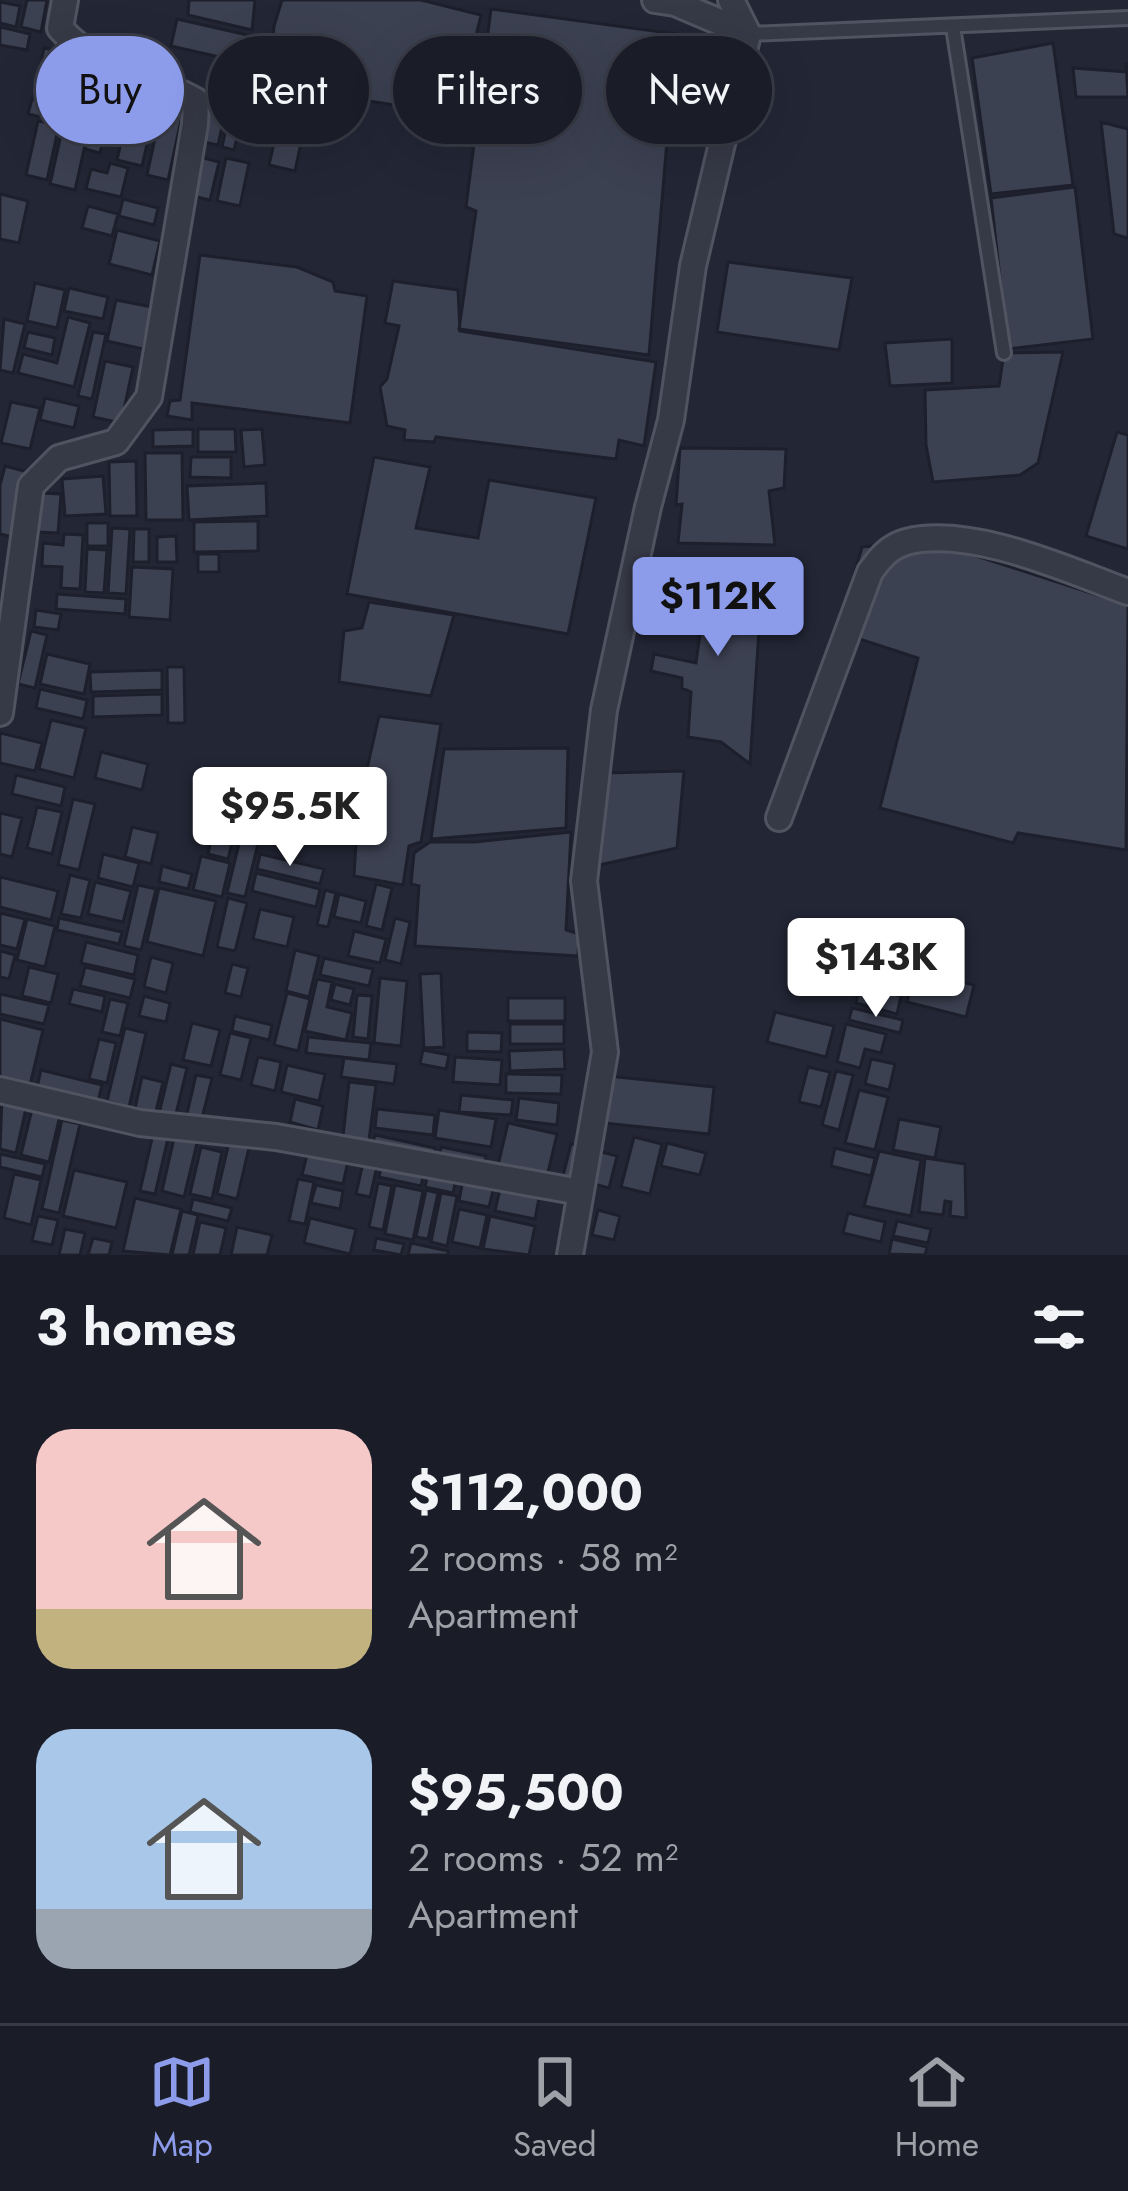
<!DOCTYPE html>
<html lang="en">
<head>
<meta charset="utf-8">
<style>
  body { margin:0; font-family:Jost,sans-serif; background:#272934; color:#f1f3f6; height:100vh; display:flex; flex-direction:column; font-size:45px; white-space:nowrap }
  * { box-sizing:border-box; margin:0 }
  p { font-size:39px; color:#9fa1a8 }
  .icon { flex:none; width:66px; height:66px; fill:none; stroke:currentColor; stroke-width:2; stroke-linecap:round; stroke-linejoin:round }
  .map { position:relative; height:1255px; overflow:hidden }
  .panel { display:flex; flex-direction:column; background:#1a1c28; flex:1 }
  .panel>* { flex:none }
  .banner { position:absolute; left:36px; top:36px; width:1056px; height:108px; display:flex; gap:24px }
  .price { position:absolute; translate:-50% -102px; padding:0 27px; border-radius:12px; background:#fff; color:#222; font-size:39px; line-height:78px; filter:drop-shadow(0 3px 6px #0008) }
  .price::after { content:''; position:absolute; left:50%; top:72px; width:36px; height:27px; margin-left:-18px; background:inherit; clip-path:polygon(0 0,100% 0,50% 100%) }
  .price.on { background:#8d9cea; color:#111 }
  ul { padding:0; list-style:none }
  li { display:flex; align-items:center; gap:36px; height:300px; padding:0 36px }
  li span { display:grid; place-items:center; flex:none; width:336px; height:240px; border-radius:36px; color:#555 }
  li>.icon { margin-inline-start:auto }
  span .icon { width:144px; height:144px; fill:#fffc; stroke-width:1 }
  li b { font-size:51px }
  h2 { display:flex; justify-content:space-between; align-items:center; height:144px; padding:0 36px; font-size:51px }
  .chip { padding:0 42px; border-radius:54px; background:#1a1c28; box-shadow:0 12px 48px #0002,0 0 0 3px #383a45; font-size:42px; line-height:108px }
  .chip.on { background:#8d9cea; color:#111 }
  .dock { display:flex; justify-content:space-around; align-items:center; height:168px; border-top:3px solid #383a45; background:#1a1c28; font-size:33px; color:#9fa1a8 }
  .dock a { display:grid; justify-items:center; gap:6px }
  .dock .on { color:#8d9cea }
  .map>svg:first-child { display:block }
  .building { fill:#3c4152; stroke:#1d202c; stroke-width:3 }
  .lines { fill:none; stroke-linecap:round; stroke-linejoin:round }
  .lane-casing { stroke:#505360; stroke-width:18 }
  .street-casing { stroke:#505360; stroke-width:30 }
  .lane { stroke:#363946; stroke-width:12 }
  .street { stroke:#363946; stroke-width:24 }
</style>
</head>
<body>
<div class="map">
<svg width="1128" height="1255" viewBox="0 0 1128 1255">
  <rect width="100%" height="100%" fill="#232635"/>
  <path class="building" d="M27,0H47L41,32L21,27Z
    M189,0H255L252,30L188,15Z
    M282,0H421L481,15L457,115L269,85L274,26Z
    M0,2L20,6L16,27L0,23Z
    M491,9L676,34L649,355L459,329L476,211L466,207Z
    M177,19L256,37L250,64L171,46Z
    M0,27L30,34L27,50L0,45Z
    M1053,43L1073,185L991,194L972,58Z
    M44,48L66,53L57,100L34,95Z
    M74,60L109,68L105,84L70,77Z
    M1126,63L1128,97H1076L1073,68L1126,72Z
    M113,72L145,79L142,95L110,87Z
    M70,95L95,100L75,190L50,184Z
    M210,96L228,100L218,145L199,141Z
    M285,96L310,101L295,171L269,165Z
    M164,97L185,102L168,180L147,175Z
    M32,99L57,105L54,120L28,114Z
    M131,99L156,105L142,166L117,160Z
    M231,106L244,109L234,150L222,147Z
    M96,107L111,111L100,153L85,149Z
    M38,121L59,125L47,180L26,175Z
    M1101,122L1128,129V238L1114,234Z
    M200,157L219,162L210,200L192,196Z
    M226,158L249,163L240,206L217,201Z
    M110,163L128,168L121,197L86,189L91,169L107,173Z
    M1075,187L1093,339L1008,349L991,198Z
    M0,194L28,201L19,243L0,239Z
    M123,199L158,208L154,225L119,216Z
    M88,206L118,214L112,236L82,228Z
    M117,230L160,241L152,275L109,264Z
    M200,255L297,267L333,282L335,291L367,296L350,423L192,403V420L167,416L170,401L180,400Z
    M728,262L852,278L839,350L717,332Z
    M393,281L458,290L460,331L656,362L644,446L619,440L616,459L436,437L434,442L404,440L405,430L387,426L380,387L387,379L399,326L385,323Z
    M35,283L65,290L57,328L27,321Z
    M69,288L108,297L103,319L64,311Z
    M116,300L152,307L143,349L107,341Z
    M68,317L90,323L74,387L18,373L23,354L57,363Z
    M4,319L25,324L13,373L0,370Z
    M28,332L55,338L52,355L24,348Z
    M93,332L106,334L92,399L78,396Z
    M952,339V383L890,386L885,343Z
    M1063,352L1038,463L1020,475L933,482L926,445L925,390L999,386L1004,353Z
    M105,361L133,367L121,423L93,417Z
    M45,398L79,406L74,428L40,420Z
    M11,402L40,408L30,449L1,443Z
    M193,429V446L153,447V430Z
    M198,429H235L236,452H198Z
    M262,429L265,465L244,467L241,430Z
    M1117,432L1128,435V549L1086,536Z
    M680,448L786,449L784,488L769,491L775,545L678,543L682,504L676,505Z
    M145,453H182L183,520H146Z
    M191,457H231V478L190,477Z
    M374,457L430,467L416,528L478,538L489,480L596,498L568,634L347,594Z
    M136,461L137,516H110L109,462Z
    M5,466L28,472L13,537L0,534V485Z
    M103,476L106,514L65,516L62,479Z
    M266,483L267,516L189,520L187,486Z
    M40,493L61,494L58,533L38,532Z
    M258,521V551L194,552V522Z
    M87,523H108V546H87Z
    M112,528L130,529L126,594L108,593Z
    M134,529H149V562H133Z
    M64,534L83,535L80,589L61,588L62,567L42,566L43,543L63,545Z
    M176,536L177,562H157V537Z
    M930,541L1128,605L1126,850L1018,833L1013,843L880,808L918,658L838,632L862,547Z
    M87,549L107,550L104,593L85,592Z
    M198,554H219V572H198Z
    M132,567L173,569L170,620L129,617Z
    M679,581L762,586L750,764L721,742L688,737L691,692L682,688V678L651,671L654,654L696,663L700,634L658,624Z
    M57,594L126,599L125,614L56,609Z
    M369,602L454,615L431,696L339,682L344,631L362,628Z
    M36,610L61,614L58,630L34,627Z
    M31,631L47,635L35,688L18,684Z
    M47,654L90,664L84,694L40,684Z
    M167,667H184L185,723H168Z
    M162,670V690L91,692L90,672Z
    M40,689L87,700L83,719L36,708Z
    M162,694V715L93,717V696Z
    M379,716L441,724L421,842L409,846L403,885L354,876L358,808Z
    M51,720L86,728L74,778L39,769Z
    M0,733L42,743L35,771L0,763Z
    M568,748L566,828L431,839L444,749Z
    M101,752L148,764L142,790L95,778Z
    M684,771L677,848L599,865L606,773Z
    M16,775L65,787L61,806L12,794Z
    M73,799L95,804L79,870L58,865Z
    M37,807L62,812L52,854L27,848Z
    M247,811L265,815L245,897L227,893Z
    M0,813L22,818L12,857L0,854Z
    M216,818L237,823L228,859L208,854Z
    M132,827L158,833L151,864L125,857Z
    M571,832L566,930L579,934L578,956L415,946L419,886L411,884L414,853L430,842H475Z
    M103,854L139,863L133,887L98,878Z
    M260,854L324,869L320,884L257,869Z
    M201,856L230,863L222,897L193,890Z
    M162,866L192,874L188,889L159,882Z
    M256,873L320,889L316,907L252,891Z
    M70,875L90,880L81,918L61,914Z
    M0,877L58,891L51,920L0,907Z
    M95,882L131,891L123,922L88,914Z
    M376,884L392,888L382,930L366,926Z
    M138,885L156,889L141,950L124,946Z
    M159,888L216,901L203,956L147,942Z
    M325,890L336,893L328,927L317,925Z
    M339,894L366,901L361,923L334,917Z
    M228,898L247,903L235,951L217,947Z
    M260,909L294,917L287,947L253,939Z
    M0,913L25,919L17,949L0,945Z
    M59,918L122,932L119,944L57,930Z
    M395,918L410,922L401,964L385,960Z
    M27,919L55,926L45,967L17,960Z
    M354,931L386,939L380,963L348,956Z
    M86,942L138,955L134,975L81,963Z
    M295,950L319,956L309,997L286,991Z
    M0,951L15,955L9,979L0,977Z
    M151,957L173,963L166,993L144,987Z
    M324,958L373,969L369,986L320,975Z
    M232,964L248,968L241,997L225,993Z
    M29,967L58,974L51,1003L22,996Z
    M85,967L135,979L130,998L80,986Z
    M915,970L974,985L966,1017L907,1002Z
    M441,973L444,1047L424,1048L420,974Z
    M380,978L407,981L401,1046L374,1043Z
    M317,979L332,982L327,1007L352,1013L346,1040L305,1031Z
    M335,984L354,989L350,1005L331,1000Z
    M860,986L901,996L897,1014L856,1003Z
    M73,989L105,996L102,1012L69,1004Z
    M287,993L310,999L298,1051L274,1045Z
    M0,994L49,1005L44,1024L0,1014Z
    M357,995L372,996L368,1039L353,1037Z
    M144,996L170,1003L166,1022L139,1016Z
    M508,998H565V1021H508Z
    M110,999L128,1003L120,1036L102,1032Z
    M852,1008L903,1020L900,1033L849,1020Z
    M775,1012L834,1026L826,1057L767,1042Z
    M235,1016L272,1025L269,1040L232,1031Z
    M0,1019L43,1030L30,1085L0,1078Z
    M192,1023L220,1030L211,1066L183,1060Z
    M510,1024H564V1044H510Z
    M846,1024L886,1034L881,1053L865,1049L860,1068L837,1062Z
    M125,1028L146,1033L129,1107L107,1101Z
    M467,1032L502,1033L501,1052L467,1051Z
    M230,1033L251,1038L241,1080L220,1075Z
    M308,1037L371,1043L369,1060L306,1053Z
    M99,1039L116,1043L107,1083L89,1079Z
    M564,1049L565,1069L510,1071L509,1051Z
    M423,1050L449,1055L446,1069L420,1064Z
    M258,1057L281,1062L275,1091L251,1085Z
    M455,1057L502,1060L500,1085L453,1082Z
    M344,1058L397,1064L394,1084L341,1077Z
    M871,1059L895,1064L889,1090L865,1084Z
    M171,1064L187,1068L174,1122L158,1118Z
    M287,1065L325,1074L319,1101L281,1092Z
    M808,1067L830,1072L821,1107L799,1102Z
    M41,1070L102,1085L97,1106L36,1092Z
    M836,1071L853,1075L839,1130L822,1125Z
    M506,1074L562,1075L561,1094L506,1093Z
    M196,1075L212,1078L202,1118L187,1114Z
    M608,1076L714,1087L709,1134L604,1123Z
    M142,1077L163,1082L154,1119L134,1113Z
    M349,1082L376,1085L368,1148L342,1145Z
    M859,1090L888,1097L875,1150L845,1143Z
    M461,1095L513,1100L511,1115L459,1112Z
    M2,1098L27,1104L16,1153L0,1149Z
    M519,1098L559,1103L557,1125L516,1120Z
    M295,1099L323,1106L318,1130L290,1122Z
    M33,1105L61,1111L49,1162L21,1155Z
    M377,1109L435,1115L433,1135L375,1128Z
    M439,1110L496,1119L491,1147L435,1138Z
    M899,1119L941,1127L935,1158L893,1150Z
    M62,1120L80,1124L59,1213L42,1209Z
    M508,1123L557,1134L545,1185L496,1174Z
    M154,1130L169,1134L155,1194L140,1191Z
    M175,1134L198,1139L184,1197L162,1191Z
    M375,1135L435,1148L431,1164L371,1151Z
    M634,1137L662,1144L650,1194L621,1187Z
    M230,1138L250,1143L237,1199L217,1194Z
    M667,1143L706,1153L700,1175L661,1166Z
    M571,1144L617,1156L609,1188L563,1176Z
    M201,1147L222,1152L212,1199L190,1194Z
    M309,1147L349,1156L343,1184L302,1175Z
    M441,1147L486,1156L482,1174L438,1164Z
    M835,1148L875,1158L871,1176L831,1166Z
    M879,1151L921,1160L911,1216L864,1206Z
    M0,1154L45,1164L42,1177L0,1167Z
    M925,1158L965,1164L966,1218L950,1216L951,1202L945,1201L943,1215L919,1212Z
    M364,1159L378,1162L370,1197L356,1194Z
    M382,1163L424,1172L421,1186L379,1177Z
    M74,1170L127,1182L116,1228L63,1216Z
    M428,1173L456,1179L453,1193L425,1187Z
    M14,1174L41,1180L31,1225L4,1218Z
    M298,1179L314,1182L305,1224L289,1221Z
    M463,1180L494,1186L489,1207L459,1201Z
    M378,1183L392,1186L383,1230L369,1227Z
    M316,1185L343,1191L340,1209L311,1203Z
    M395,1185L423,1191L413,1240L385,1234Z
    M501,1185L540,1193L535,1219L495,1211Z
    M426,1190L438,1193L428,1239L416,1237Z
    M441,1193L457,1196L447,1246L431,1242Z
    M135,1198L181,1209L170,1255L123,1251Z
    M193,1199L232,1208L228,1221L190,1212Z
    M459,1209L487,1215L480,1248L452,1242Z
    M598,1210L620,1216L614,1240L592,1235Z
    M182,1211L198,1215L189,1255H172Z
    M848,1213L885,1222L881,1242L843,1233Z
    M38,1216L58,1220L52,1245L32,1241Z
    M490,1216L535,1226L529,1255L483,1249Z
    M310,1218L356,1229L350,1254L304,1243Z
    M897,1221L931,1229L928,1243L893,1236Z
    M200,1222L226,1228L220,1255H193Z
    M237,1227L272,1235L267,1255H231Z
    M65,1229L85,1233L80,1255H59Z
    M93,1238L112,1242L109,1255H88Z
    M376,1238L404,1244L401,1255L374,1250Z
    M892,1239L927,1247L925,1255L889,1254Z
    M411,1243L448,1251V1255H408Z"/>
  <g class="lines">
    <defs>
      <path id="lane" d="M953,27L1004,353
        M748,34L1128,18"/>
      <path id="street" d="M655,0L675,3L748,34
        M0,713L31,486L59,458L116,442L149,397L195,124L196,101C153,76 92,67 60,28L65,0
        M779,818L870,572C880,558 889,547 906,542C970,525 1068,570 1128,592
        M0,1090L140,1123L276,1137L580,1192
        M570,1255L605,1052L584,881L604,710L648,507L671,420L693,266L748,34L731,0"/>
    </defs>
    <use href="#lane" class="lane-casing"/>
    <use href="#street" class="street-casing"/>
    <use href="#lane" class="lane"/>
    <use href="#street" class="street"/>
  </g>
</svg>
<b class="price on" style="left:718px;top:659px">$112K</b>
<b class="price" style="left:290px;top:869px">$95.5K</b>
<b class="price" style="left:876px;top:1020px">$143K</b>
<div class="banner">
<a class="chip on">Buy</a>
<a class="chip">Rent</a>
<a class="chip">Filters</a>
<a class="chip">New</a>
</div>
</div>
<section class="panel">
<h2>3 homes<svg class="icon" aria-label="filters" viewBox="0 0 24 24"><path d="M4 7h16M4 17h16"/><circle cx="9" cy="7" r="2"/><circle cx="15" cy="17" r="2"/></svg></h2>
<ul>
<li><span style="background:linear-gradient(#f6c9c9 75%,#c2b280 0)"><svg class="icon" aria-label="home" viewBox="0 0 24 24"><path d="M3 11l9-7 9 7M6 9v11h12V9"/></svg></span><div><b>$112,000</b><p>2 rooms · 58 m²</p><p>Apartment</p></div></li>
<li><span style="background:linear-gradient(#a9c7e8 75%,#9aa5b1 0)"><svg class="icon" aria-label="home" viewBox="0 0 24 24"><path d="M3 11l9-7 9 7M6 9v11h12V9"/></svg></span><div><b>$95,500</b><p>2 rooms · 52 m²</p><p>Apartment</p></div></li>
</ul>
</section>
<nav class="dock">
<a class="on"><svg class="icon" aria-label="map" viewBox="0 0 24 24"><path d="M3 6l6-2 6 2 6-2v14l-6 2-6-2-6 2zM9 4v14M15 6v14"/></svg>Map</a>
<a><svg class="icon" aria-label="saved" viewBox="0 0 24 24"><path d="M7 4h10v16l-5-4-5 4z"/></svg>Saved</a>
<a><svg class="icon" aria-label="home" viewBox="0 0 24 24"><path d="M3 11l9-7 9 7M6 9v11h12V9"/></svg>Home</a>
</nav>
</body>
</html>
